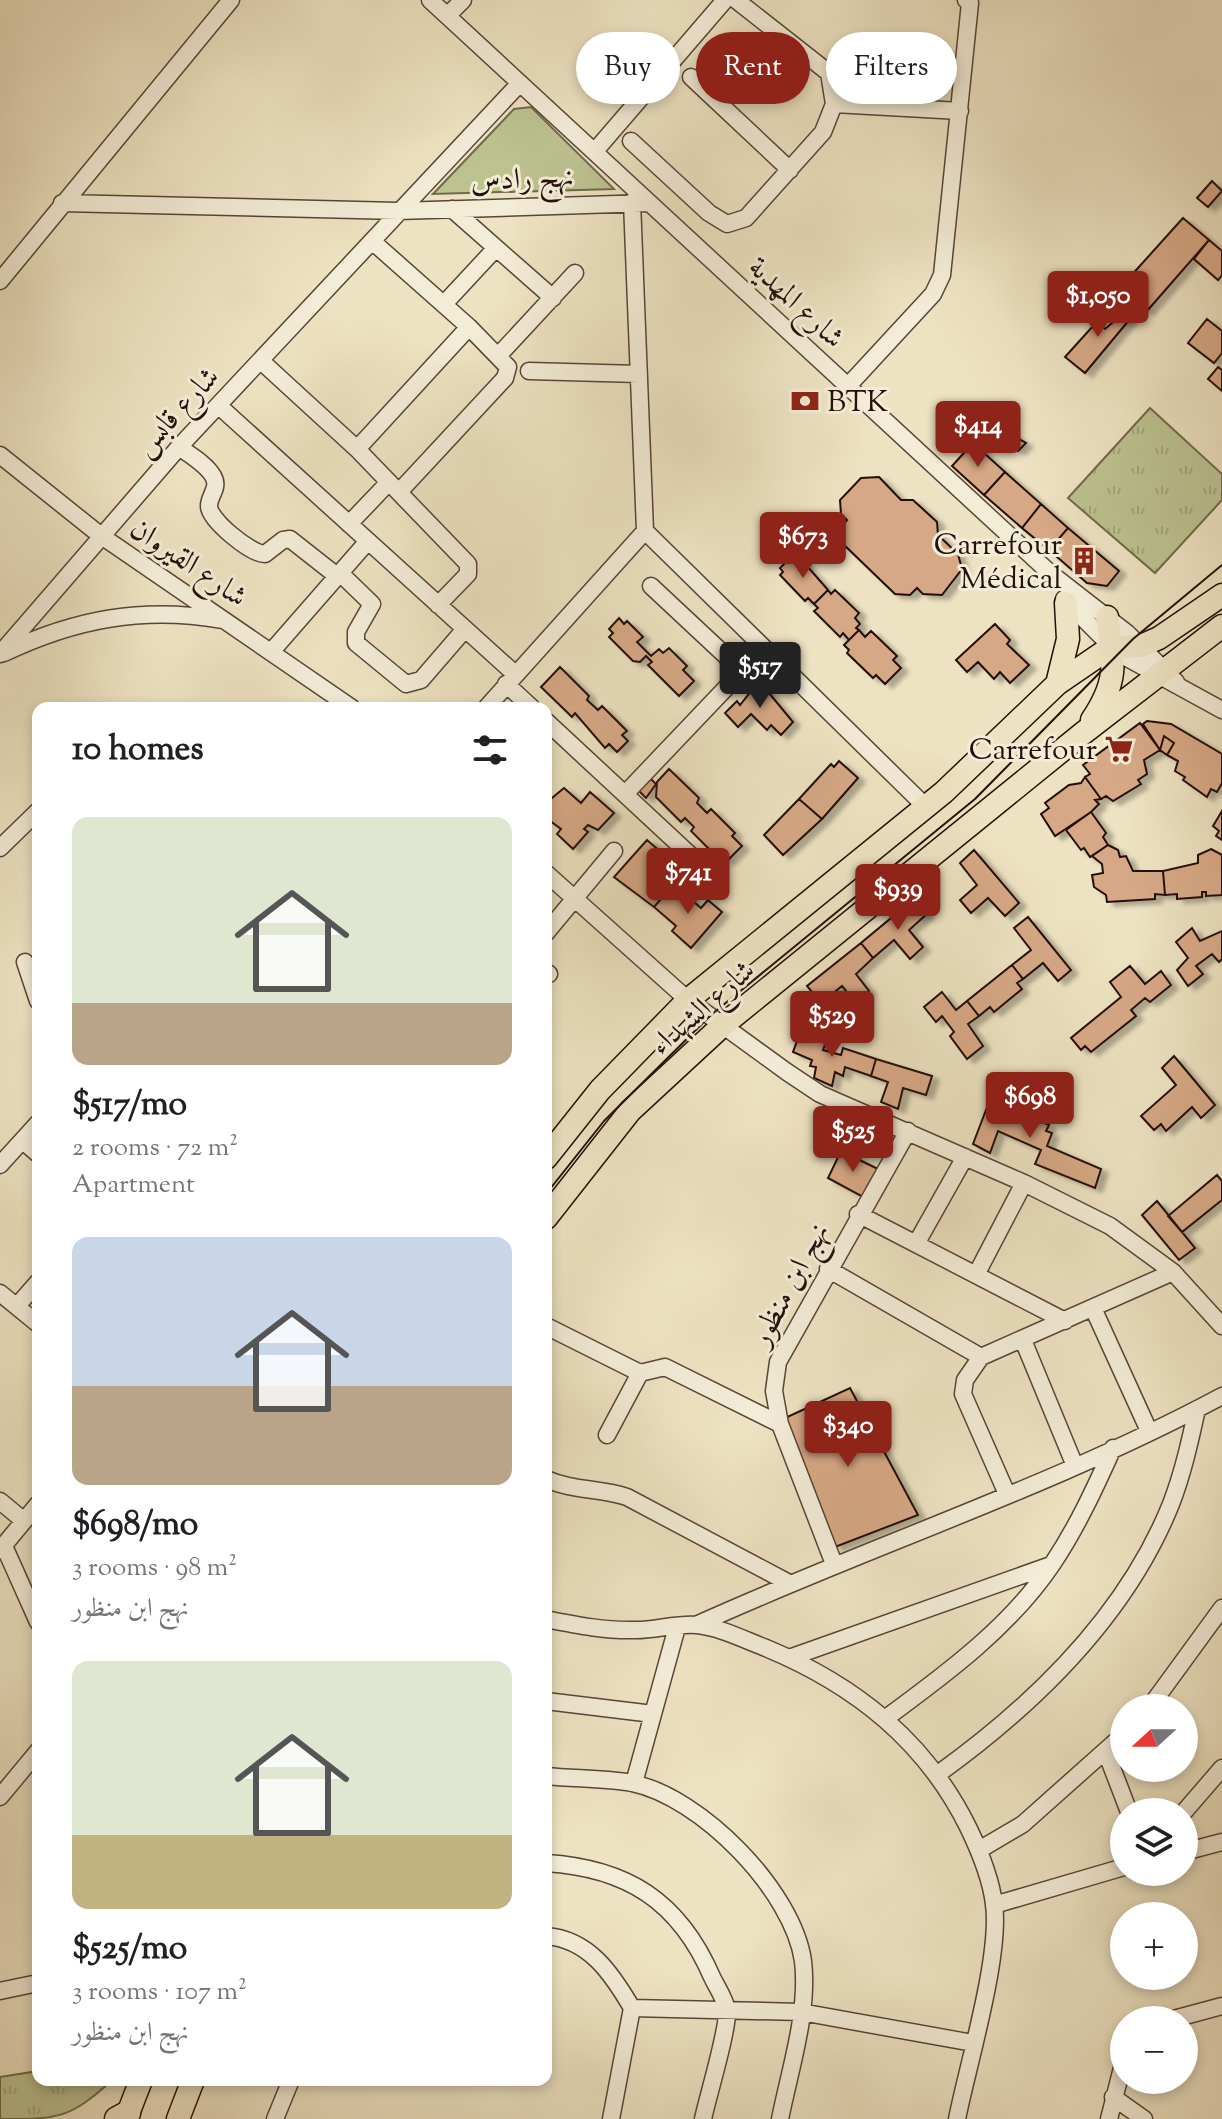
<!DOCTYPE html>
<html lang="en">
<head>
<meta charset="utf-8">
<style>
  body { margin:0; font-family:"Sorts Mill Goudy",Amiri,serif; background:#f6f6f6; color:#202124; height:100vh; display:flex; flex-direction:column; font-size:30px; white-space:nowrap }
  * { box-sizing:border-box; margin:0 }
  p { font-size:26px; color:#757577 }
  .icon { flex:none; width:44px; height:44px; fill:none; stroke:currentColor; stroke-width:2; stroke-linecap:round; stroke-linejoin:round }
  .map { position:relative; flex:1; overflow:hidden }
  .sheet { position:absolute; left:32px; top:702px; width:520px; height:1384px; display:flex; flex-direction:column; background:#fff; border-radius:16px; box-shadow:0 4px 12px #0003 }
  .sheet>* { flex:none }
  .banner { position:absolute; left:576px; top:32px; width:526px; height:72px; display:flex; gap:16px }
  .needle { width:52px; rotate:249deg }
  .controls { position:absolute; left:1110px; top:1694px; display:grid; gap:16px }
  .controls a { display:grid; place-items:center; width:88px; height:88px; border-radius:50%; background:#fff; box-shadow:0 4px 12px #0003; font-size:40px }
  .price { position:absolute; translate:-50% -68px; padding:0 18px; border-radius:8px; background:#8f2418; color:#fff; font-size:26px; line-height:52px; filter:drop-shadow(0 2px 4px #0008) }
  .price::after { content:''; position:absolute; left:50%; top:48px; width:24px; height:18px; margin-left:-12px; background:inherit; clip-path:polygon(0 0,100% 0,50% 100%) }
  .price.on { background:#222; color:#fff }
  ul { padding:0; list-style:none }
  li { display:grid; align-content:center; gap:16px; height:424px; padding:0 40px }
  li span { display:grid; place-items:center; height:248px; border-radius:16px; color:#555 }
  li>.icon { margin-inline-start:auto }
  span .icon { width:144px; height:144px; fill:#fffc; stroke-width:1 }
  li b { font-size:34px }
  h2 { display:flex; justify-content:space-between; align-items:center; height:96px; padding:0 40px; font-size:34px }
  .tag { padding:0 28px; border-radius:36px; background:#fff; box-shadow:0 4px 12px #0003; font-size:28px; line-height:72px }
  .tag.on { background:#8f2418; color:#fff }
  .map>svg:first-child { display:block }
  .grass { fill:url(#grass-tufts); stroke:#706a4c; stroke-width:2 }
  .park { fill:#bcc290; stroke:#706a4c; stroke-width:2 }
  .building { fill:#d6a885; stroke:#251109; stroke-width:2; filter:url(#shadow) }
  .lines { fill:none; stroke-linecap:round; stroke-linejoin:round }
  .minor-casing { stroke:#574537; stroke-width:19 }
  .major-casing { stroke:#251109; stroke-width:25 }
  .highway-casing { stroke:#251109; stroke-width:27 }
  .minor { stroke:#f3ecd7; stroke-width:16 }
  .major { stroke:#ede2c1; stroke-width:22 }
  .highway { stroke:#ede2c1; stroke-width:24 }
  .tram { stroke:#251109; stroke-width:2 }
  .labels { text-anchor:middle; stroke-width:6; stroke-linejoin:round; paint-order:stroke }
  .street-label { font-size:30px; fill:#251109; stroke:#f3ecd7 }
  .poi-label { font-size:30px; fill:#251109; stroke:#f3ecd7; text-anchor:end }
</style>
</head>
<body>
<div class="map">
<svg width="1222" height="2119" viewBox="0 0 1222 2119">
  <defs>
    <pattern id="grass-tufts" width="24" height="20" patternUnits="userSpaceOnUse" patternTransform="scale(2)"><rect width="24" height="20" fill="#bcc290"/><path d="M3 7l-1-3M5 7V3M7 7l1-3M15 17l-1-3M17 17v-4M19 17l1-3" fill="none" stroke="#a1a67b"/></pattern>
    <filter id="shadow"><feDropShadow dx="7" dy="4" stdDeviation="2" flood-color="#0004"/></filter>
  </defs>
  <rect width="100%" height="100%" fill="#ede2c1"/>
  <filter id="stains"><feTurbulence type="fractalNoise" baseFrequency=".0025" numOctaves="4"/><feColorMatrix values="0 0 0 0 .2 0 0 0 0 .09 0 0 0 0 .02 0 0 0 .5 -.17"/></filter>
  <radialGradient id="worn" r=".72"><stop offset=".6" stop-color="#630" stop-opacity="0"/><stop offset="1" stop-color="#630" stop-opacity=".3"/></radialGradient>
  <path class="grass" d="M1150,408L1222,474V500L1155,573L1068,498Z
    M38,2071V2080H103L108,2084C68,2119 58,2119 0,2119V2077Z"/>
  <path class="park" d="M531,107L614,189L433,194L514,109Z"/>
  <path class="building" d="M1212,181L1222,191L1208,207L1197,198Z
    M1183,218L1209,240L1147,311L1120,288Z
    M1209,240L1222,251V275L1218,280L1194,259Z
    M1113,303L1130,319L1085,373L1065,357L1092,327L1096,330L1101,325L1105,329L1112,323L1101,313Z
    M1207,319L1222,331V353L1214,363L1188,343Z
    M1218,367L1222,370V391L1208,379Z
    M1012,435L1026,443L1018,451L1007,443Z
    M973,443L1005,472L984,495L952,466Z
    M1005,472L1041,504L1022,528L984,495Z
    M879,477L901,500H913L937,522L938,535L958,554L962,569L942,595L923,594L917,588L910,595L895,594L841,542V527L847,520L841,514L840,500L861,478Z
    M1041,504L1068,528L1049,550L1022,528Z
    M1068,528L1119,571L1107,586L1087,583L1049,550Z
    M792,556L797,562L801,559L828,590L814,604L808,598L805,601L780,575L783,572L780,568Z
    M828,590L831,594L835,590L859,613L855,618L860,624L856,628L859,630L849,640L843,633L840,637L814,611L818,608L814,604Z
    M619,618L624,624L627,621L643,637L637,642L651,656L659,649L663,653L669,648L687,666L683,670L694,681L679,696L648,665L652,662L646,656L640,662L633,661L609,637L613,633L609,629Z
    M995,624L1010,640L1007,644L1029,665L1010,683L1000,672L994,679L978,662L967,672L956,660Z
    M859,630L865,637L871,631L897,656L893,660L901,668L885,684L876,675L873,678L847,653L849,650L844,645Z
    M560,667L589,696L587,700L598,710L602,706L627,731L622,735L628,741L617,752L609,744L605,748L575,713L572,717L541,687Z
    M759,681L793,722L781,735L771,725L767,730L751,714L738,727L725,713L737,701L740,705Z
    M1147,721L1171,724L1222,754V783L1217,792L1211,789L1207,797L1183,780L1185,777L1175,771L1178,761L1167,755L1174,743L1164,736L1160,750L1143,724Z
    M1140,723L1160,750L1144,760L1147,774L1138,780L1141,784L1113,801L1106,796L1101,799L1085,777L1090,774L1083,765Z
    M1164,736L1174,743L1167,755L1160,750Z
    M839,761L858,778L822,819L799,799L831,764L834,767Z
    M669,769L699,798L697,803L707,813L711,809L735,833L732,836L742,846L727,861L719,853L715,855L691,831L694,827L685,818L681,822L656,797L657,782Z
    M1085,777L1101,799L1095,800L1099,804L1091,812L1055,836L1041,814L1049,808L1045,803L1069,785L1081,783Z
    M651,779L656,784L646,798L638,790Z
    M564,788L581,803L590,792L614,813L598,830L588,825L584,829L588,832L573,849L557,834L561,829L546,818V803Z
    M799,799L822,819L783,855L764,835Z
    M1222,811V840L1216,836L1219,831L1213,826Z
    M1091,812L1106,833L1103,837L1108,845L1090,857L1084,848L1081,850L1066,830Z
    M647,840L662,853L651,865L670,883L665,888L669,890L654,907L614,877Z
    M1108,845L1118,850L1120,857L1126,856L1133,871H1163L1165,895L1155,894V899L1107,902L1106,895L1094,887L1092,875L1103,873L1102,864L1092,856Z
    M1211,849L1222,855V895L1206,896V892H1202V897L1177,899V894L1165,895L1163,871L1198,863V855Z
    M974,850L1019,903L1005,916L988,898L971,913L960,900L977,885L960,863Z
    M669,890L676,895L680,890L701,908L708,900L722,912L691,948L672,931L676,926L654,907Z
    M914,899L927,914L909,930L923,947L910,959L894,940L873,958L861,943Z
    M1028,917L1071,970L1058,981L1043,963L1023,979L1012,965L1031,950L1014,928Z
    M1192,928L1200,941L1222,931V959L1219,962L1212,954L1196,966L1203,974L1188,986L1177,970L1188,958L1176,942Z
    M861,943L873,958L856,974L869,991L856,1003L842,986L821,1003L807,986Z
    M1012,965L1023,979L1017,983L1022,989L994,1012L990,1007L979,1016L967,1001Z
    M1130,966L1145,984L1161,971L1171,985L1150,1002L1145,998L1131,1010L1136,1016L1091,1052L1085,1046L1081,1050L1071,1038L1121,997L1110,982Z
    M942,992L956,1010L967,1001L979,1016L968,1024L983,1046L967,1059L950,1036L954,1032L942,1016L936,1022L924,1007Z
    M800,1033L826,1042L823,1050L841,1055L843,1048L876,1059L871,1076L845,1067L843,1076L835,1072L832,1086L814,1078L816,1067L810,1066L812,1060L793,1052Z
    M1174,1056L1215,1105L1201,1118L1192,1107L1166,1131L1161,1124L1154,1130L1141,1116L1176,1085L1162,1068Z
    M876,1059L932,1076L926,1095L903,1088L898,1109L881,1102L888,1082L871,1076Z
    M994,1089L1016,1099L1010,1117L1019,1121L1021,1113L1049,1125L1046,1131L1052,1133L1047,1146L1101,1169L1095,1188L1035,1164L1041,1150L998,1131L990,1153L973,1144Z
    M841,1151L878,1169L863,1197L828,1178Z
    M1217,1175L1222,1181V1200L1182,1232L1168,1216Z
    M1157,1201L1195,1248L1179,1260L1142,1215Z
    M850,1388L918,1515L835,1547L785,1418Z"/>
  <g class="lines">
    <defs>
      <path id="minor" d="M430,0L1050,573L1127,633L1176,682
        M448,15L463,0
        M691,77L790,170
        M834,104L960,111
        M631,141L709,213L727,224L746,218L823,132L834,104L829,73L736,0
        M595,151L725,0
        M62,203L398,211L648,203
        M452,209L553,298
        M372,241L469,327L508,367L505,378L399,492
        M0,281L231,0
        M444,304L496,248
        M499,355L575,273
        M261,361L357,449L468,564V574L438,605
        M529,371L639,374
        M847,387L933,294L942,275L970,3L966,0
        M219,406L515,674
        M179,447C190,455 206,464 213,476C220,488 209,495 209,506C209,520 251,554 265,554L283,540L290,539L337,576
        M357,449L469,327
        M0,455L100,535L352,708
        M349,524L389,482
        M645,531L926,807
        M340,573L372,604L356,632V643L406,684L421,680L465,629
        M651,586L742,671
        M1064,599L1118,653L1222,710
        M271,652L368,541
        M4,653C75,619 144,606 222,620
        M0,654L179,447L520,83
        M506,684L532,708
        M486,708L645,531L632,202
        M546,721L716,879
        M625,794L764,648
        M0,848L38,811
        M546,873L688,1000L787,1072L820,1094L1024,1183L1110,1226L1173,1272L1222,1326
        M546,933L614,851
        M25,962L38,1001
        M546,972L549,974
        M23,1141L38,1154
        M0,1165L38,1123
        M858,1214L1065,1321
        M916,1244L965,1157
        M828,1269L981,1357L1173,1272
        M976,1275L1024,1183
        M0,1293L38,1324
        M17,1306L38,1282
        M1093,1308L1149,1431
        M546,1326L640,1373L665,1367L780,1424
        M1023,1340L1075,1466
        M981,1357L965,1380L963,1394L1007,1494
        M607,1435L640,1373
        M546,1479C573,1491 600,1488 627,1497L789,1583
        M0,1501L24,1521
        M4,1546L38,1622
        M0,1550L38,1504
        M834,1564L780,1424L774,1391L778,1362L908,1131
        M546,1619C576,1625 605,1631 636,1630C656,1630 678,1623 697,1625C719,1627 745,1640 766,1648C855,1685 926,1741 969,1829C980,1852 991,1879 994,1904C1001,1956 968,2064 957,2119
        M696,1625C870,1546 1054,1486 1222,1396
        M789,1658L1051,1565
        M546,1701L653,1714
        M1149,1708L1222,1608
        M886,1718C946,1674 1011,1626 1053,1563C1077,1527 1095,1488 1113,1448
        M1106,1752L1129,1812
        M938,1774C1034,1705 1126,1616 1171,1504C1183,1473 1190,1441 1197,1409
        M546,1776C574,1779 604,1778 632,1783C701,1797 793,1891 803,1961C809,2012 790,2069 780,2119
        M634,1783L677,1627
        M0,1797L38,1751
        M1184,1812L1222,1768
        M979,1850L1023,1824L1124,1734
        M1184,1852L1222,1842
        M546,1863C627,1868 679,1901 712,1977C716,1986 726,2000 727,2011C728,2030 708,2096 703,2119
        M994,1905L1124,1867
        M546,1936C589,1939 612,1974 632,2008L611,2119
        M0,1991L38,1983
        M632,2008L801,2012L973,2043
        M1170,2020L1222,2006
        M1113,2097L1144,2119
        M275,2119L291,2080
        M1109,2119L1124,2060"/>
      <path id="major" d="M1057,684L1068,639L1066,603
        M1092,720C1119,680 1114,662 1107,617
        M546,1158L600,1090L688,1000L944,792L1057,684L1111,647L1141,646L1159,638L1222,595
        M546,1218L630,1111L723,1025L1082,734L1222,626
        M126,2119L141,2080
        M178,2119L193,2080"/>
      <path id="highway" d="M117,2119L128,2113"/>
    </defs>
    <use href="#minor" class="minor-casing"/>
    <use href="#major" class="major-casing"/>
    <use href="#highway" class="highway-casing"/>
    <use href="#minor" class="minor"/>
    <use href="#major" class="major"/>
    <use href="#highway" class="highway"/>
    <path class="tram" d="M546,1194L604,1121L711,1015L975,799L1133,639L1222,565"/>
  </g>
  <defs>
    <symbol id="bank-bare" viewBox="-9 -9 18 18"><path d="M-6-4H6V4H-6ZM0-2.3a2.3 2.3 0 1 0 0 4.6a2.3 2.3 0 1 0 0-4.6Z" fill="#8f2418" stroke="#f3ecd7" stroke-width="2.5" paint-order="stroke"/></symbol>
    <symbol id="building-bare" viewBox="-9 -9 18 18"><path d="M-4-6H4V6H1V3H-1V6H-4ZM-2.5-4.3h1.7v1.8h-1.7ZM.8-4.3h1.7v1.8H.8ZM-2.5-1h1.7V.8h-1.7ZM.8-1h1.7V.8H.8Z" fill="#8f2418" stroke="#f3ecd7" stroke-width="2.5" paint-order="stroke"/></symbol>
    <symbol id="supermarket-bare" viewBox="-9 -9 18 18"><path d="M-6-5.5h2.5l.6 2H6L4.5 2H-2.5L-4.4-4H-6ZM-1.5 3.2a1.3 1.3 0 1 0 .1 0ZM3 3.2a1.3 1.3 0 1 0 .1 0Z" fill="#8f2418" stroke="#f3ecd7" stroke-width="2.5" paint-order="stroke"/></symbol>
  </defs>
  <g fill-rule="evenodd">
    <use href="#bank-bare" x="785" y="381" width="40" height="40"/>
    <use href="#building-bare" x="1064" y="541" width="40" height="40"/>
    <use href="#supermarket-bare" x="1099" y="729" width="40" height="40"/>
  </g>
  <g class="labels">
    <g class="street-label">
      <text transform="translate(522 178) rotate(-2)" y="10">نهج رادس</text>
      <text transform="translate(797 302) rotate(43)" y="10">شارع المهدية</text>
      <text transform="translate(176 411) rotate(-47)" y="10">شارع قابس</text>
      <text transform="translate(189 562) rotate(34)" y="10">شارع القيروان</text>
      <text transform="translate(702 1007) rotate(-41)" y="10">شارع الشهداء</text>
      <text transform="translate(789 1284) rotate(-62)" y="10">نهج ابن منظور</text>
    </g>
    <g class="poi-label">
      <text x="827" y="411" text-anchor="start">BTK</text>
      <text x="1062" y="554">Carrefour<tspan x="1062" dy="34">Médical</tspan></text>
      <text x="1097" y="759">Carrefour</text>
    </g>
  </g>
  <rect width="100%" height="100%" filter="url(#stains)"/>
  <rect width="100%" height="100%" fill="url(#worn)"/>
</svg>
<div class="controls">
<a><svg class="needle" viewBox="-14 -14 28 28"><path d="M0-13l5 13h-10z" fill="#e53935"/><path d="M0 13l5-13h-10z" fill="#757577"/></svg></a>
<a><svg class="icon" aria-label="layers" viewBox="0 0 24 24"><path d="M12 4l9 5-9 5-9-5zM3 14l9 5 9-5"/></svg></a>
<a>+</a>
<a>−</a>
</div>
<b class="price" style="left:1098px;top:339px">$1,050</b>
<b class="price" style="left:978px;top:469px">$414</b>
<b class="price" style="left:803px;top:580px">$673</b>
<b class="price on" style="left:760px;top:710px">$517</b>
<b class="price" style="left:688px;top:916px">$741</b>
<b class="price" style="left:898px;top:932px">$939</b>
<b class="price" style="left:832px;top:1059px">$529</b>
<b class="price" style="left:1030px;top:1140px">$698</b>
<b class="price" style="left:853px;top:1174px">$525</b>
<b class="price" style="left:848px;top:1469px">$340</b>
<div class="banner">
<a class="tag">Buy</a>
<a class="tag on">Rent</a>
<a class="tag">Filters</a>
</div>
<section class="sheet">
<h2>10 homes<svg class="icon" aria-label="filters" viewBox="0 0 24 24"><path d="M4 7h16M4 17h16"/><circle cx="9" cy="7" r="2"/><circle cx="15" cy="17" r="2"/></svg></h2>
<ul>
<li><span style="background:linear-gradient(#dfe7d0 75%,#b9a48a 0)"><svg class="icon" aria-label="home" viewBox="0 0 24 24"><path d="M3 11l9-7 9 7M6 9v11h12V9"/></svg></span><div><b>$517/mo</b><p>2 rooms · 72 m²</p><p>Apartment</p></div></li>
<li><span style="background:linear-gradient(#c9d6e8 60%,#b9a48a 0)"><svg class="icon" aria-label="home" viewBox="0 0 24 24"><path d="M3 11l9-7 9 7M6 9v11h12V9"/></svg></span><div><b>$698/mo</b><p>3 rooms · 98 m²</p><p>نهج ابن منظور</p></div></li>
<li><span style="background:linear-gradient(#dfe7d0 70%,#c2b280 0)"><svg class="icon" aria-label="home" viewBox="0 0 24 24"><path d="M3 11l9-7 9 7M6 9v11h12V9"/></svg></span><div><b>$525/mo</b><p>3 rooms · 107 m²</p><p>نهج ابن منظور</p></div></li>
</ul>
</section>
</div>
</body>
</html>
